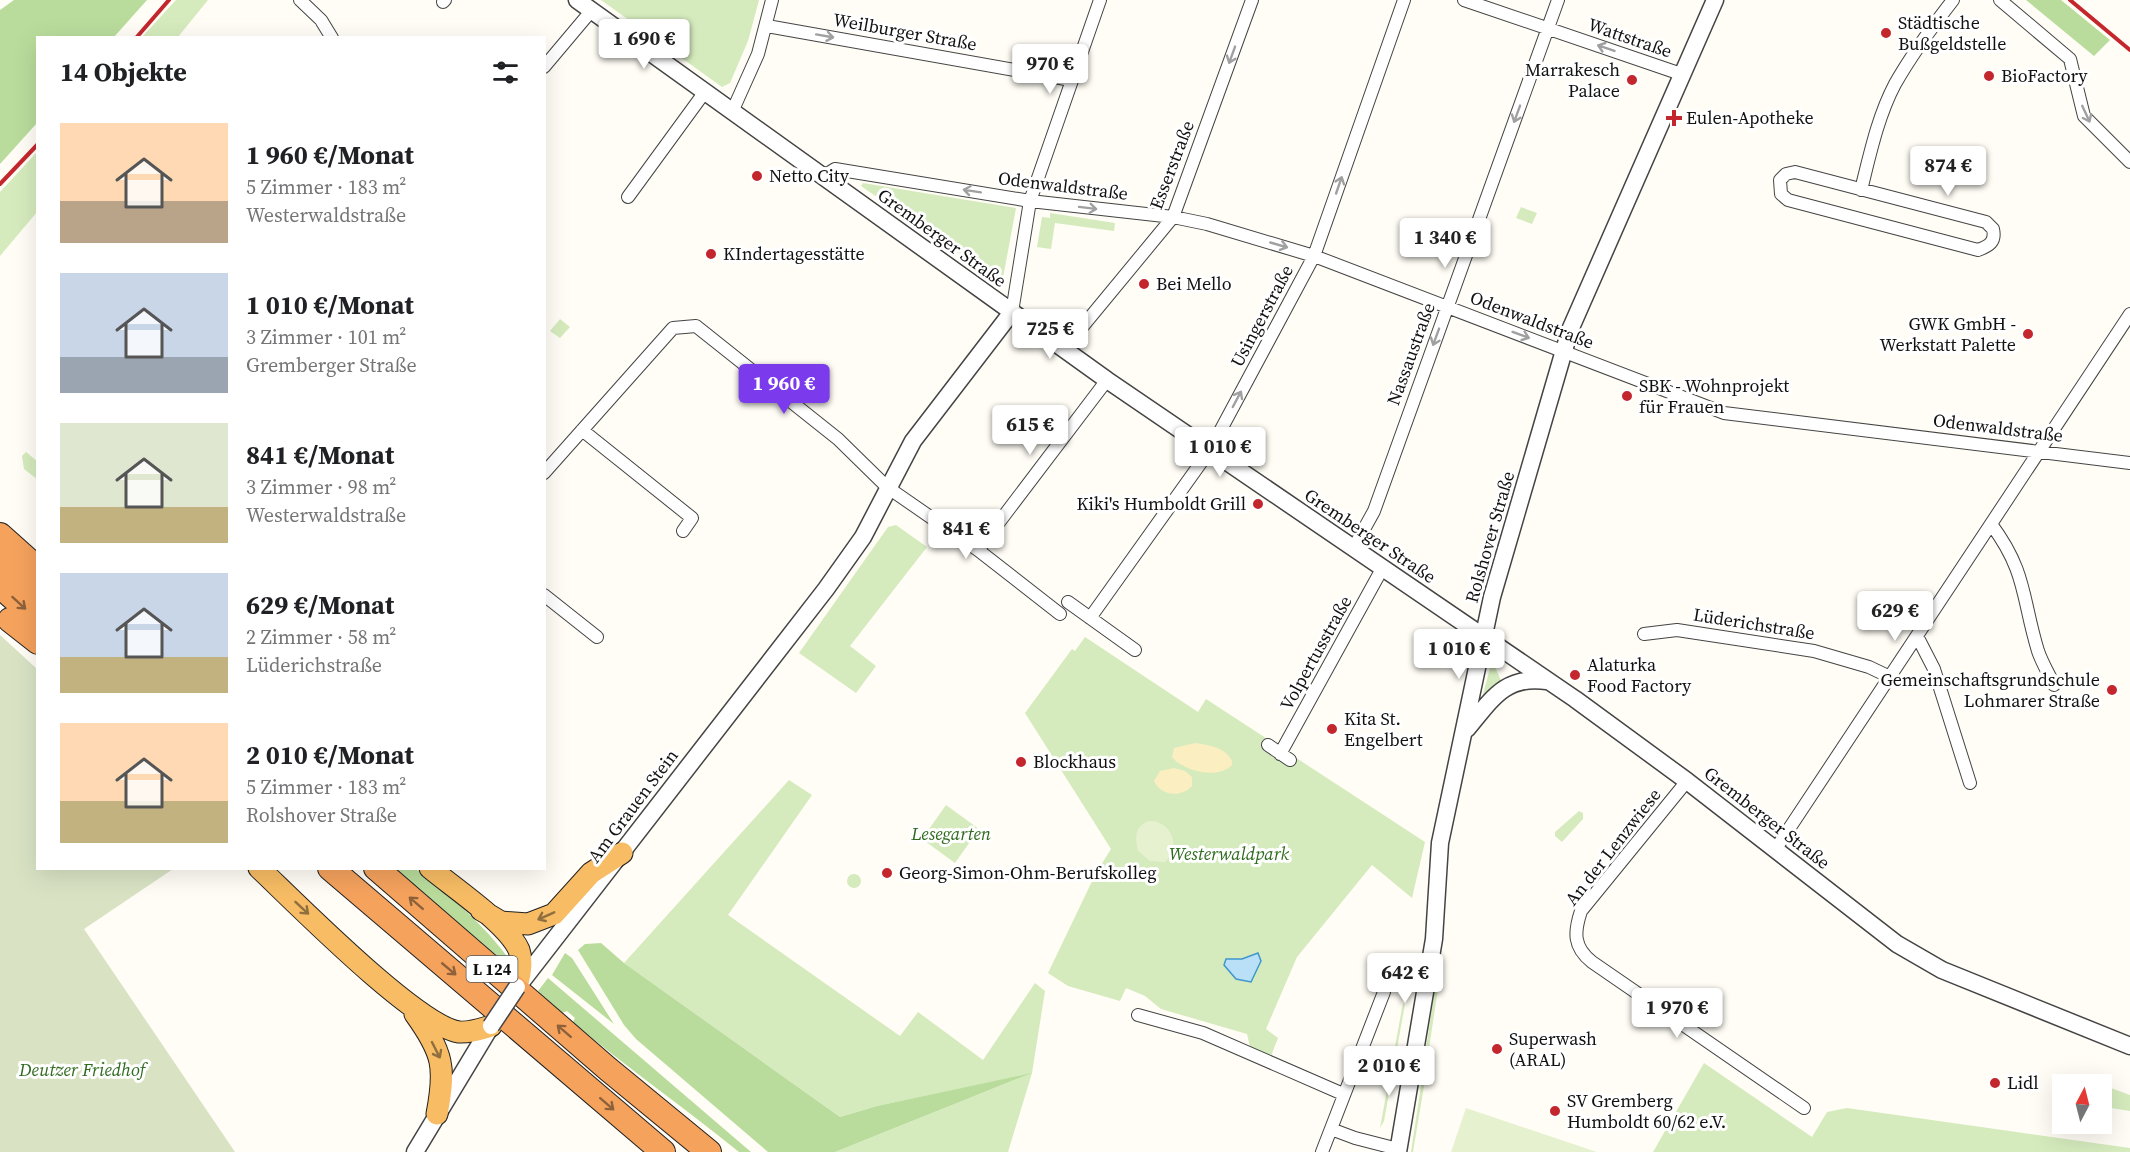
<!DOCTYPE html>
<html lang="de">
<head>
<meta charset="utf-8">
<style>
  body { margin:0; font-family:"Source Serif 4",serif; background:#f6f6f6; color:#202124; height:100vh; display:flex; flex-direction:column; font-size:22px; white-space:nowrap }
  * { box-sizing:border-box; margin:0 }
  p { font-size:20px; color:#757577 }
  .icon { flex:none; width:33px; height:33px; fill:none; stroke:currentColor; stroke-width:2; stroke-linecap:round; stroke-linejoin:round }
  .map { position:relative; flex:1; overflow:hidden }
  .panel { position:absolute; left:36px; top:36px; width:510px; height:834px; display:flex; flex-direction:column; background:#fff; border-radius:0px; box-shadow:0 6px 24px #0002 }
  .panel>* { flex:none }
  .needle { width:39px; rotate:7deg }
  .buttons { position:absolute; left:2052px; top:1074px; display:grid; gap:12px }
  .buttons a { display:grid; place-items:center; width:60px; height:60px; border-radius:0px; background:#fff; box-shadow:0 6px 24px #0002; font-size:30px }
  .price { position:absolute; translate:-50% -51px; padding:0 14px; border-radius:6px; background:#fff; color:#222; font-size:20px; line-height:39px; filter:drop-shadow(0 2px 3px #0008) }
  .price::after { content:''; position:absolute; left:50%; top:36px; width:18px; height:14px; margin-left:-9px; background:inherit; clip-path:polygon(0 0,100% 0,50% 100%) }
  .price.selected { background:#7c3aed; color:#fff }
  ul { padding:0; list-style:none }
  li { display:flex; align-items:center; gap:18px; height:150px; padding:0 24px }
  li span { display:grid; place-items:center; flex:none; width:168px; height:120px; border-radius:0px; color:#555 }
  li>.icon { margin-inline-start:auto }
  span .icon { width:72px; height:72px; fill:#fffc; stroke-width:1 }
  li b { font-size:26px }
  h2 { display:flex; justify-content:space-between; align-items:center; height:72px; padding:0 24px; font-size:26px }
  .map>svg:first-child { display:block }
  .green { fill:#d5ebbd }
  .forest { fill:#b9dc9c }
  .sand { fill:#fbeec1 }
  .cemetery { fill:#d9e3c4 }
  .pitch { fill:#e6f2cf }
  .water { fill:#b9e0f7; stroke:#3f96cf; stroke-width:1.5 }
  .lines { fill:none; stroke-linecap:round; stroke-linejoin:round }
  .minor-casing { stroke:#444; stroke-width:14 }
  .tertiary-casing { stroke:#444; stroke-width:19 }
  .trunk-casing { stroke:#222; stroke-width:23 }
  .motorway-casing { stroke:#222; stroke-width:26 }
  .minor { stroke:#fff; stroke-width:12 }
  .tertiary { stroke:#fff; stroke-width:16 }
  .trunk { stroke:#f7bc64; stroke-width:21 }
  .motorway { stroke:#f5a25d; stroke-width:24 }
  .rail { stroke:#c4262e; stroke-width:4 }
  .tertiary-bridge-casing { stroke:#444; stroke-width:19; stroke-linecap:butt }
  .tertiary-bridge { stroke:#fff; stroke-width:16 }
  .oneway { stroke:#a0a0a0 }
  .oneway2 { stroke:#8e613b }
  .oneway3 { stroke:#906f3f }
  .poi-dot { fill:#c4262e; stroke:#fff; stroke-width:2 }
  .labels { text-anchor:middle; stroke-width:6; stroke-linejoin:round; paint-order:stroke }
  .shield { fill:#fff; stroke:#585858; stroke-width:1.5 }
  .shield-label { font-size:16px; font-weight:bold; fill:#111 }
  .poi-label { font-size:18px; fill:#111; stroke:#fff; text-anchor:start }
  .street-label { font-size:18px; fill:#111; stroke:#fff }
  .park-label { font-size:18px; font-style:italic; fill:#2f6b1f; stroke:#fff }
</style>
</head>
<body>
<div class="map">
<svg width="2130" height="1152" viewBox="0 0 2130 1152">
  <rect width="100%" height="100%" fill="#fffdf5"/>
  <path class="green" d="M176,0H208L178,37H142Z
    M601,0H759L748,41L730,83L722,87Z
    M37,152V212L0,256V192Z
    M863,183L1016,208L1002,283L861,186Z
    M1521,207L1537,213L1532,224L1516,218Z
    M1050,213L1115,223L1114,231L1055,223L1051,249L1037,247L1042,217L1050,218Z
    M560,319L570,327L560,338L550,331Z
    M26,452L37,461V479L24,469L22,456Z
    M896,525L927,547L850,646L876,666L856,693L799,653L888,527Z
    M1085,637L1198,712L1206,699L1425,842L1412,898L1372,865L1297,957L1266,1029L1278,1038L1271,1056L1250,1047L1247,1034L1161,1009L1145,996L1126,988L1120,1001L1068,986L1048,973L1096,873L1111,849L1025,713L1072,649L1075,651Z
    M1491,664L1495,667L1502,683L1481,702Z
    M789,780L812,795L728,915L900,1036L918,1012L983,1060L1035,983L1045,991L1032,1073L1008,1152H835L1027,1075L877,1106L840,1117L624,963Z
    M946,805L979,829L955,863L922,839Z
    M1579,811L1583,813V819L1562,842L1555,836V832Z
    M847 881a7 7 0 1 1 14 0a7 7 0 1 1-14 0Z
    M1438,969H1441L1428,1055L1425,1054Z
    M1403,1003L1405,1004L1384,1121L1380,1128Z
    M1704,1063L1812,1137L1827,1112L1847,1108L2130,1148V1152H1653Z
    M1422,1079L1425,1080L1413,1152H1411Z
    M2111,1088L2130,1095V1111L2105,1107Z"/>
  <path class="forest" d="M14,0H147L114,37L38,38L37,123L0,164V10Z
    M2026,0H2061L2110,40L2094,56Z
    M396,869C402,869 410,867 415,869C433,878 514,952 513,970Z
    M601,943L624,963L840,1117L877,1106L1032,1073L835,1152H768L636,1039L624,1025L578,950L585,944Z
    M565,953L572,958L614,1024L552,975Z
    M548,978L751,1152H739C684,1107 627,1068 573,1022L575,1018L567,1011L562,1013L538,991Z"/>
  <path class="sand" d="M1195,743C1209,745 1225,747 1232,761V765C1218,780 1183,771 1172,757L1174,748Z
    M1174,768L1185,771L1192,777V786C1181,798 1161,796 1154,781L1160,771Z"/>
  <path class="cemetery" d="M0,635L37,669L38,868L173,869L84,929L235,1152H0Z"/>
  <path class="pitch" d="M1149,821C1167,821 1175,835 1174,852L1165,862L1150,861L1138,851C1135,838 1134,826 1149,821Z
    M1466,1108L1597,1152H1451Z"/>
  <path class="water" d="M1258,953L1261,961L1251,982L1236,979L1224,965L1226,959H1242Z"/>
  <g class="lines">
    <defs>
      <path id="minor" d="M300,0L321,20L332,38
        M1464,0L1681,74
        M2000,0L2070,59L2084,116L2130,162
        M443,2L445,0
        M767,26L1071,80
        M544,67L592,10
        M732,112L758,54L772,0
        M1795,172L1986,222L1993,229C1996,242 1989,246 1978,250L1788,200L1781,194L1780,180L1786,174Z
        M822,177L835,169L1030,201L1173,217L1207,224L1314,256L1724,413L2130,463
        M1861,190C1870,154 1878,116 1895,84C1912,54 1932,27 1953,0
        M628,197L704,93
        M1012,312L1030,201L1100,0
        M1064,349L1173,217L1252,0
        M582,430L692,518L683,531
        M544,473L673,328L696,326L838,439L887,487L978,550L1060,614
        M1991,524C2027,572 2022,599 2038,651C2042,663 2049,674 2054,685
        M1353,549L1374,511L1558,0
        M978,550L1107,380
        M544,595L597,637
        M1068,602L1135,650
        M1090,618L1210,450L1314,256L1404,0
        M1644,634L1677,630L1814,651L1869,667L1890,677
        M1917,636L1934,669L1970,783
        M1268,745L1290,760
        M1280,754L1382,569
        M1687,781L1581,911C1574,932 1573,947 1592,962L1804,1108
        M1775,850L2130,314
        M1138,1015L1203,1033L1343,1094
        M1331,1129L1355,1138L1398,1149
        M1322,1152L1384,992"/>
      <path id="tertiary" d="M577,0L1107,380L1575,699L1687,781L1897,944L1942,970L2130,1046
        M1467,729C1492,699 1505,675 1547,681
        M519,985L826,589L863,537L913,441L1012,312
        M415,1152L491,1026
        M1398,1152L1434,939L1440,843L1492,597L1570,330L1715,0"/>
      <path id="trunk" d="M259,868C296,903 417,1026 459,1032C470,1033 481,1029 491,1026
        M430,868C454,888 508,924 519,950C523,962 520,975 517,987
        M481,910L501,922L528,924L554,914L591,873L622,853
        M415,1014C443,1053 446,1067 437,1114"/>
      <path id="motorway" d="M0,535L38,569
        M0,561L38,594
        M0,586L38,620
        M10,620L38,642
        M330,868L663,1152
        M376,868L608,1069L709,1152"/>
    </defs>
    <use href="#minor" class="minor-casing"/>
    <use href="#tertiary" class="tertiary-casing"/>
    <use href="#trunk" class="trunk-casing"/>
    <use href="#motorway" class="motorway-casing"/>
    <use href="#minor" class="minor"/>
    <use href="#tertiary" class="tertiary"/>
    <use href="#trunk" class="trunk"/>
    <use href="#motorway" class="motorway"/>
    <path class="rail" d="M2070,0L2130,50
      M136,38L169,0
      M0,184L38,144"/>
    <defs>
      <path id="tertiary-bridge" d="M491,1026L517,987"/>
    </defs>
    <use href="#tertiary-bridge" class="tertiary-bridge-casing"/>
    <use href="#tertiary-bridge" class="tertiary-bridge"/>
  </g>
  <defs><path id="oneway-shaft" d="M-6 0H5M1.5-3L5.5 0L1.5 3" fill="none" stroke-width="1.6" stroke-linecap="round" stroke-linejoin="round" transform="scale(1.5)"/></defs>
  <g class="oneway">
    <use href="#oneway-shaft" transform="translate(825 36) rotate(10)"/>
    <use href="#oneway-shaft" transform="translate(1606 48) rotate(-161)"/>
    <use href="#oneway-shaft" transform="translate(1232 55) rotate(110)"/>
    <use href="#oneway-shaft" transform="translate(1517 114) rotate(110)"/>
    <use href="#oneway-shaft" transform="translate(2086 114) rotate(65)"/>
    <use href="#oneway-shaft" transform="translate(1339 185) rotate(-71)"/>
    <use href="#oneway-shaft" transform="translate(972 191) rotate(-171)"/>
    <use href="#oneway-shaft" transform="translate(1088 208) rotate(7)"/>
    <use href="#oneway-shaft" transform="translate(1279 245) rotate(16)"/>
    <use href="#oneway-shaft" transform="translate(1521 335) rotate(20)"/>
    <use href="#oneway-shaft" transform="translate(1436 337) rotate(110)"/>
    <use href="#oneway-shaft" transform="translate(1237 399) rotate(-62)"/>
  </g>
  <g class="oneway2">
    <use href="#oneway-shaft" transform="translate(19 603) rotate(42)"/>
    <use href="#oneway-shaft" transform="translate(416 903) rotate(-139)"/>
    <use href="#oneway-shaft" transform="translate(449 969) rotate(40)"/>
    <use href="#oneway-shaft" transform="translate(564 1031) rotate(-139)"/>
    <use href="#oneway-shaft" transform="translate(607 1104) rotate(41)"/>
  </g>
  <g class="oneway3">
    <use href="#oneway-shaft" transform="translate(302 908) rotate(43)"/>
    <use href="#oneway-shaft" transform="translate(546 916) rotate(156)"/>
    <use href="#oneway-shaft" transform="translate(436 1050) rotate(63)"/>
  </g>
  <g class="poi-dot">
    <circle cx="1886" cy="33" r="6"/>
    <circle cx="1989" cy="76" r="6"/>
    <circle cx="1632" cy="80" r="6"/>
    <path d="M1671 109h6v6h6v6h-6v6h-6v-6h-6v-6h6z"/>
    <circle cx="757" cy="176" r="6"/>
    <circle cx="711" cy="254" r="6"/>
    <circle cx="1144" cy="284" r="6"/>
    <circle cx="2028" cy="334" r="6"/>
    <circle cx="1627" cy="396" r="6"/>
    <circle cx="1258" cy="504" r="6"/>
    <circle cx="1575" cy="675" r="6"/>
    <circle cx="2112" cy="690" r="6"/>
    <circle cx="1332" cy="729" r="6"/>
    <circle cx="1021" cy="762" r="6"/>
    <circle cx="887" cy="873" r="6"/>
    <circle cx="1497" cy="1049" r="6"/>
    <circle cx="1995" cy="1083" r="6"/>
    <circle cx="1555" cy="1111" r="6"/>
  </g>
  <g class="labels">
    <rect class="shield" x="466.5" y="956" width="51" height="26" rx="4.5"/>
    <g class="shield-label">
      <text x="492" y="975">L 124</text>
    </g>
    <g class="poi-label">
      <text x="1898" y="29">Städtische<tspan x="1898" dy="21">Bußgeldstelle</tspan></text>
      <text x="1620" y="76" text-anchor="end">Marrakesch<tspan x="1620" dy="21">Palace</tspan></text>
      <text x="2001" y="82">BioFactory</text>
      <text x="1686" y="124">Eulen-Apotheke</text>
      <text x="769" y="182">Netto City</text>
      <text x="723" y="260">KIndertagesstätte</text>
      <text x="1156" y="290">Bei Mello</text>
      <text x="2016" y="330" text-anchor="end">GWK GmbH -<tspan x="2016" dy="21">Werkstatt Palette</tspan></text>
      <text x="1639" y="392">SBK - Wohnprojekt<tspan x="1639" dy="21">für Frauen</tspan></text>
      <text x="1246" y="510" text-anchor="end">Kiki's Humboldt Grill</text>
      <text x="1587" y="671">Alaturka<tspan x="1587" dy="21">Food Factory</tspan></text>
      <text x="2100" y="686" text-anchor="end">Gemeinschaftsgrundschule<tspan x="2100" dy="21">Lohmarer Straße</tspan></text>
      <text x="1344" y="725">Kita St.<tspan x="1344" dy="21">Engelbert</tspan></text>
      <text x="1033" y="768">Blockhaus</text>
      <text x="899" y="879">Georg-Simon-Ohm-Berufskolleg</text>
      <text x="1509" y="1045">Superwash<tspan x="1509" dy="21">(ARAL)</tspan></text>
      <text x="2007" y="1089">Lidl</text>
      <text x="1567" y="1107">SV Gremberg<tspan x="1567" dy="21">Humboldt 60/62 e.V.</tspan></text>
    </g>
    <g class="street-label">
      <text transform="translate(905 32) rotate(10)" y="6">Weilburger Straße</text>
      <text transform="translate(1630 38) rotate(19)" y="6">Wattstraße</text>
      <text transform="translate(1172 165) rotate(-69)" y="6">Esserstraße</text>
      <text transform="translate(1063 186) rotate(7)" y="6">Odenwaldstraße</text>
      <text transform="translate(942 238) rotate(36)" y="6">Gremberger Straße</text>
      <text transform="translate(1262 316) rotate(-62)" y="6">Usingerstraße</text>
      <text transform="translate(1532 320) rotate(21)" y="6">Odenwaldstraße</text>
      <text transform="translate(1411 354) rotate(-70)" y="6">Nassaustraße</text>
      <text transform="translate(1998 428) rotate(7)" y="6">Odenwaldstraße</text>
      <text transform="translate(1370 536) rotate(34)" y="6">Gremberger Straße</text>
      <text transform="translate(1490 537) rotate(-74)" y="6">Rolshover Straße</text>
      <text transform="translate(1754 624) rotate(9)" y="6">Lüderichstraße</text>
      <text transform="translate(1316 653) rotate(-61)" y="6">Volpertusstraße</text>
      <text transform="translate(633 806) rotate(-53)" y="6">Am Grauen Stein</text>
      <text transform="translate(1767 818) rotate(38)" y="6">Gremberger Straße</text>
      <text transform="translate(1613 847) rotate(-52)" y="6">An der Lenzwiese</text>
    </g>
    <g class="park-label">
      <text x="951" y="840">Lesegarten</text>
      <text x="1229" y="860">Westerwaldpark</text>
      <text x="82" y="1076">Deutzer Friedhof</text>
    </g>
  </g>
</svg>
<div class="buttons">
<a><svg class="needle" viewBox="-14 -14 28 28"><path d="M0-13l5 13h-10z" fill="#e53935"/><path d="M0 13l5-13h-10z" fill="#757577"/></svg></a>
</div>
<b class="price" style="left:644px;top:70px">1 690 €</b>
<b class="price" style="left:1050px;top:95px">970 €</b>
<b class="price" style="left:1948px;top:197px">874 €</b>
<b class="price" style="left:1445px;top:269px">1 340 €</b>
<b class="price" style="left:1050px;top:360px">725 €</b>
<b class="price selected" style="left:784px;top:415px">1 960 €</b>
<b class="price" style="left:1030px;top:456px">615 €</b>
<b class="price" style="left:1220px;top:478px">1 010 €</b>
<b class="price" style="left:966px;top:560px">841 €</b>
<b class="price" style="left:1895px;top:642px">629 €</b>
<b class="price" style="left:1459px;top:680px">1 010 €</b>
<b class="price" style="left:1405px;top:1004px">642 €</b>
<b class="price" style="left:1677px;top:1039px">1 970 €</b>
<b class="price" style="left:1389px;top:1097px">2 010 €</b>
<section class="panel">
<h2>14 Objekte<svg class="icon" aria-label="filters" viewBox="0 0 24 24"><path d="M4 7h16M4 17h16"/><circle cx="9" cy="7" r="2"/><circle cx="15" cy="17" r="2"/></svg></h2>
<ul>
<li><span style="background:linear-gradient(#ffd9b3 65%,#b9a48a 0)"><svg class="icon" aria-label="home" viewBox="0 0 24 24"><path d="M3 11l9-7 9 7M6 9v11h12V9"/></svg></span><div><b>1 960 €/Monat</b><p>5 Zimmer · 183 m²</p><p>Westerwaldstraße</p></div></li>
<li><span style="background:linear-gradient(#c9d6e8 70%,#9aa5b1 0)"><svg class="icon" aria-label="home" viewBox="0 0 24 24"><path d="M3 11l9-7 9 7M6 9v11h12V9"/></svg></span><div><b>1 010 €/Monat</b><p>3 Zimmer · 101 m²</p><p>Gremberger Straße</p></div></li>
<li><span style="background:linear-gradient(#dfe7d0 70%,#c2b280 0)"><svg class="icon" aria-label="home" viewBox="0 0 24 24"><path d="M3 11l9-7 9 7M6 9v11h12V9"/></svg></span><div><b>841 €/Monat</b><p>3 Zimmer · 98 m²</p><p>Westerwaldstraße</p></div></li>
<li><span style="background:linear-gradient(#c9d6e8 70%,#c2b280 0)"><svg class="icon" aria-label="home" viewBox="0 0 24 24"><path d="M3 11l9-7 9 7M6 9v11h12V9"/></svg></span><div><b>629 €/Monat</b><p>2 Zimmer · 58 m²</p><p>Lüderichstraße</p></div></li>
<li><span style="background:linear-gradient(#ffd9b3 65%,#c2b280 0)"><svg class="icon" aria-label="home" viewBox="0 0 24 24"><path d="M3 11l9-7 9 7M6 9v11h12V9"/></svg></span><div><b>2 010 €/Monat</b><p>5 Zimmer · 183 m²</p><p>Rolshover Straße</p></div></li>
</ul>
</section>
</div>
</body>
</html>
